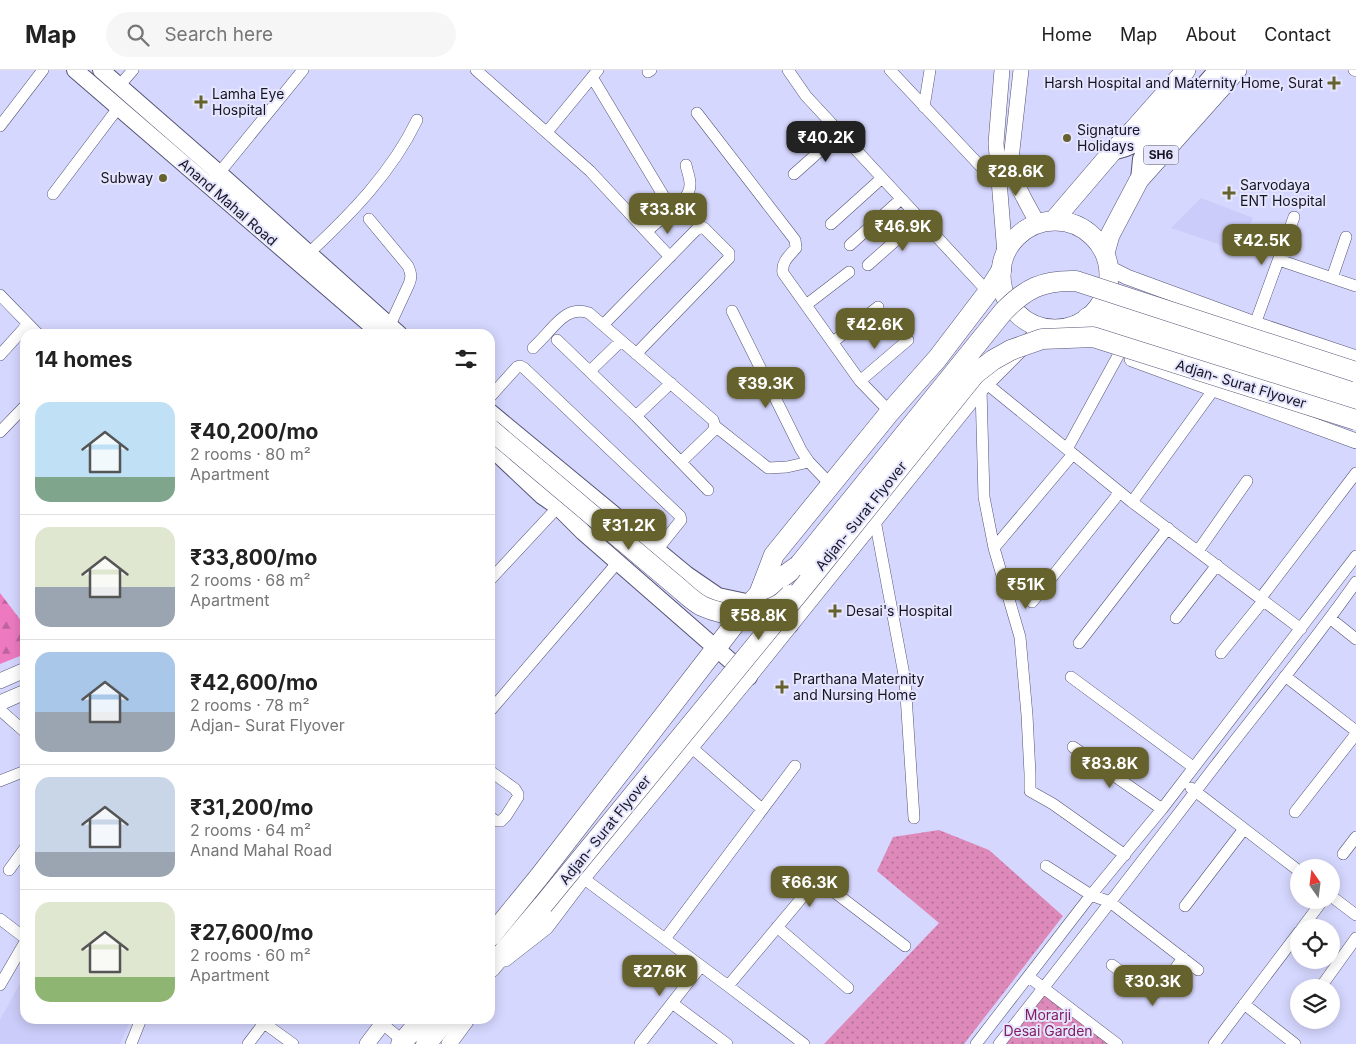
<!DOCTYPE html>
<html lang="en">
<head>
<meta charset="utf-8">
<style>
  body { margin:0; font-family:Inter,sans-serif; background:#f6f6f6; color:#222; height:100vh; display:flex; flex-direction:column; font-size:19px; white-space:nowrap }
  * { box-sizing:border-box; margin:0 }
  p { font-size:16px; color:#767676 }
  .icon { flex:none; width:28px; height:28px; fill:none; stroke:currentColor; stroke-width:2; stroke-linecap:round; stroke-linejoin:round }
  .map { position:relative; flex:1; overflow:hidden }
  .drawer { position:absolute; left:20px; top:259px; width:475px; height:695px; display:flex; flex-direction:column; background:#fff; border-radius:15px; box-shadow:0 2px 12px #0003 }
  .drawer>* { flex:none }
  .needle { width:32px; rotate:346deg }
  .tools { position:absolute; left:1290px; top:789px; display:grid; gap:10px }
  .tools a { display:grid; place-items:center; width:50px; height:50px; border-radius:50%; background:#fff; box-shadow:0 2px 12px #0003; font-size:25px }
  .price { position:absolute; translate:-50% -42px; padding:0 11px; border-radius:10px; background:#66622e; color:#fff; font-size:16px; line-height:32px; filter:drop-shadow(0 1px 2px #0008) }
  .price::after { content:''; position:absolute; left:50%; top:30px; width:15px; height:11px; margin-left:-8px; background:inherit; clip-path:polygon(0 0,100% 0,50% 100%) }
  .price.current { background:#222; color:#fff }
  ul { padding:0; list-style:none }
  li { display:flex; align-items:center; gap:15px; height:125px; padding:0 15px }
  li+li { border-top:1px solid #e0e0e0 }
  li span { display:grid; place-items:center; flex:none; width:140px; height:100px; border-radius:15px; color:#555 }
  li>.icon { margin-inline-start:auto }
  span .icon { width:60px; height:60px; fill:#fffc; stroke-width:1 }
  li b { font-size:21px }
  h2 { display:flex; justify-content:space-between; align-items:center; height:60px; padding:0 15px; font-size:21px }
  header { display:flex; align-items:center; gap:30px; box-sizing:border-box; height:70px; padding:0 25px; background:#fff; border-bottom:1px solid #e0e0e0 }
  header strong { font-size:24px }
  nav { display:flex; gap:28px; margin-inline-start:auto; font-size:18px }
  .search { width:350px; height:45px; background:#f6f6f6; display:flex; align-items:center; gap:12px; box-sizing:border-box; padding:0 18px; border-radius:28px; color:#767676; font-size:19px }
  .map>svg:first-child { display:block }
  .built { fill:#ccccfa }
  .grass { fill:url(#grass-dots) }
  .forest { fill:url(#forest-firs) }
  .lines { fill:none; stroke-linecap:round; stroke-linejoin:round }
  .minor-casing { stroke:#555475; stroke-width:12 }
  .tertiary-casing { stroke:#555475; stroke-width:16 }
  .secondary-casing { stroke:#555475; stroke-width:18 }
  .primary-casing { stroke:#555475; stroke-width:20 }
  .trunk-casing { stroke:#555475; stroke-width:21 }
  .minor { stroke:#fff; stroke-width:11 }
  .tertiary { stroke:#fff; stroke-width:15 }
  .secondary { stroke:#fff; stroke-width:16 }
  .primary { stroke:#fff; stroke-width:19 }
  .trunk { stroke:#fff; stroke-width:20 }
  .trunk-bridge-casing { stroke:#555475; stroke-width:21; stroke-linecap:butt }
  .trunk-bridge { stroke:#fff; stroke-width:20 }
  .poi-dot { fill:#66622e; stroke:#e5e6fe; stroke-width:2 }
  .labels { text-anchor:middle; stroke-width:4; stroke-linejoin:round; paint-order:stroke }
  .shield { fill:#e5e6fe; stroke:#545465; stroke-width:1 }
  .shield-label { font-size:12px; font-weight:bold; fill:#161523 }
  .poi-label { font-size:14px; fill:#161523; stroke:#e5e6fe; text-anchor:start }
  .street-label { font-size:14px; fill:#161523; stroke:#e5e6fe }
  .park-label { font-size:14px; fill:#831d61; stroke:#e5e6fe }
</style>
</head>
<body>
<header>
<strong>Map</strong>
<div class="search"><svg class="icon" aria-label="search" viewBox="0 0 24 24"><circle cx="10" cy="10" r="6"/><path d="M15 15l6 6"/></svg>Search here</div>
<nav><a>Home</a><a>Map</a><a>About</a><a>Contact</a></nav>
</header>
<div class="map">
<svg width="1356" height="974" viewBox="0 0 1356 974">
  <defs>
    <pattern id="grass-dots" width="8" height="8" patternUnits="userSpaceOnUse" patternTransform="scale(1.25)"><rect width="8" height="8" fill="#dd8aba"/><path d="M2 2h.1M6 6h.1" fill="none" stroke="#b27097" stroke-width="1.8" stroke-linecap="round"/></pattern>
    <pattern id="forest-firs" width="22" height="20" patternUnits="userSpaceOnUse" patternTransform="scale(1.25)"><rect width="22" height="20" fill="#ed7ac0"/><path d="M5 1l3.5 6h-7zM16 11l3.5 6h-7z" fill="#bf639c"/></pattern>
  </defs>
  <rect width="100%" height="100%" fill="#d6d7fe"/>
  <path class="built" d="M1201,128L1253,148L1239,181L1171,158Z
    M25,904V949H131L120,974H0V950Z"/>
  <path class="grass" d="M939,760L989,780L1063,846L964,974H824L939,853L877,801L893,767Z
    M1044,923L1112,974H1003Z"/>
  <path class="forest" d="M0,523L25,556V584L0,594Z"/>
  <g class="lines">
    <defs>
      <path id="minor" d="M476,0L590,101L670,187
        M788,0L806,26L988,222
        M890,0L1000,117
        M1354,0L1356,1
        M648,2L651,0
        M592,7L672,140
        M119,16L133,0
        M924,37L930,0
        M697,43L795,170L796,178C790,185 781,192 783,203L860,311L890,342
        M0,56L43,0
        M547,62L598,0
        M794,104L840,63
        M215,108L303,0
        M53,124L118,38
        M369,149L408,196C411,203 412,207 409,214L390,255
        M831,154L882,108
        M647,162C658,148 691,133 690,114C690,107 687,101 686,95
        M850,175L901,129
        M309,183C351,144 392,102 417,50
        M1279,190L1356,216
        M868,195L920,149
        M1332,208L1346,167
        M0,225L38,264
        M806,235L849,202
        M732,241L801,380L809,392L831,415
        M1255,254L1294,147
        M603,255L696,160L702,157L704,158L729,183V188L636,284
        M557,270L636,346L708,420
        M833,272L878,237
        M533,278C539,272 545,266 550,260C561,248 571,237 589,243L713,350L715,356L713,361L681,392
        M0,285L28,254
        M590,301L621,271
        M860,311L908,270
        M987,314L1132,432L1301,559
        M981,319L984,427L994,478L1020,567L1027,645L1030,704V721L1053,734L1125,785
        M490,327L517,297L520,296L524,298L680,446L681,450L657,480
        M636,346L671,313
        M715,356L768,398L787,397L809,392
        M0,362L25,336
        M1067,379L1119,284
        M1132,432L1214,319
        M875,450L905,610L914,748
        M994,478L1073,384
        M1198,481L1247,411
        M490,510L558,437
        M1260,529L1356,403
        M1032,532L1120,422
        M1176,548L1217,495
        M1331,549L1356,569
        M1079,573L1168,458
        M1221,583L1263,531
        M1285,606L1356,661
        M1071,607L1193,697
        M0,640L25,662
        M490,641L618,492
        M691,677L762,739
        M1073,677L1162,739
        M490,701L515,719L518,724V727L506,746L501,751H496L490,747
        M0,711L25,701
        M1191,718L1299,801
        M1295,742L1356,664
        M1343,784L1356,767
        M1046,796L1091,825L1110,832L1198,900
        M9,800L25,778
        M583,808L728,916L804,974
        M1331,826L1356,845
        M1185,836L1244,759
        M0,849L25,868
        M777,857L848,918
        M1302,858L1323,830
        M665,869L795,696
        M1112,895L1152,924L1159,921L1183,888
        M1029,907L1117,974
        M0,915L25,872
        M728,916L810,818C815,814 819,813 825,815L905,876
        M1320,918L1356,868
        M672,933L727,974
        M1244,934L1295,974
        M378,950L403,971
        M264,953L293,974
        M131,974L141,949
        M248,974L267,949
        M640,974L701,896
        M976,974L1091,825L1162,739L1356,486
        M999,974C1075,879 1148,783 1222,687C1267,629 1314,572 1356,512
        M1214,974L1299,862"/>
      <path id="tertiary" d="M1002,0L996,73L1005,184
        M1021,0L1011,89C1013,113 1027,133 1038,154
        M1109,198L1127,207L1255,254L1356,288
        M1132,289L1356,371
        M0,611L25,600
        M0,633L25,622
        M505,889L546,857L583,808L749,607L979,321L1043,257
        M367,974L386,949
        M449,974L466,951V949"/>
      <path id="secondary" d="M75,0L381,264
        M101,0L219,103L399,264
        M1112,82L1126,78L1133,75L1182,24
        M1139,110L1141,89L1145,81L1217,0
        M490,342L686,504L718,526L751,533L790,555
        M490,377L542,426L558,437L583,462L749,607"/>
      <path id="primary" d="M1053,151L1112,82L1133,60L1186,0
        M1001 205a54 54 0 1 1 108 0a54 54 0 1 1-108 0Z
        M1105,183L1110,165L1139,110L1237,0"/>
      <path id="trunk" d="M1100,235L1356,319
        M1087,248L1356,334
        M759,524L799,495
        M490,867L539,807L751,533L759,524L774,485L890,342L937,289L988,222L1001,201
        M490,898L543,835
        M401,974L422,949
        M426,974L447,949"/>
    </defs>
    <use href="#minor" class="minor-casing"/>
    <use href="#tertiary" class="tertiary-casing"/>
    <use href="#secondary" class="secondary-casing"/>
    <use href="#primary" class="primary-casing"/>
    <use href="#trunk" class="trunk-casing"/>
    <use href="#minor" class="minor"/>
    <use href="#tertiary" class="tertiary"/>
    <use href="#secondary" class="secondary"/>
    <use href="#primary" class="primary"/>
    <use href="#trunk" class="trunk"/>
    <defs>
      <path id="trunk-bridge" d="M490,359L680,519C687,525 694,532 702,536C726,547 754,548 778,535C782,533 786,529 790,525
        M799,495L1003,242C1026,218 1043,210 1076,211L1356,302
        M543,835L806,514L975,304L993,290L1011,280L1042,269L1093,267L1356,350"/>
    </defs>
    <use href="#trunk-bridge" class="trunk-bridge-casing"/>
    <use href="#trunk-bridge" class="trunk-bridge"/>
  </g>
  <g class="poi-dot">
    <path d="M1331.5 5.5h5v5h5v5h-5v5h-5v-5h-5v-5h5z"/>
    <path d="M198.5 24.5h5v5h5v5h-5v5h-5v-5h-5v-5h5z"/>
    <circle cx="1067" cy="68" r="5"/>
    <circle cx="163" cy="108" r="5"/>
    <path d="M1226.5 115.5h5v5h5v5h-5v5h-5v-5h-5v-5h5z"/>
    <path d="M832.5 533.5h5v5h5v5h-5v5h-5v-5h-5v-5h5z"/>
    <path d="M779.5 609.5h5v5h5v5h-5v5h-5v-5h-5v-5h5z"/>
  </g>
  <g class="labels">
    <rect class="shield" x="1143.5" y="75.5" width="35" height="19" rx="4"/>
    <g class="shield-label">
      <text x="1161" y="89">SH6</text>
    </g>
    <g class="poi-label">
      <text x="1323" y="18" text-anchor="end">Harsh Hospital and Maternity Home, Surat</text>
      <text x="212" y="29">Lamha Eye<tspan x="212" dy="16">Hospital</tspan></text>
      <text x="1077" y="65">Signature<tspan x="1077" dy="16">Holidays</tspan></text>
      <text x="153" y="113" text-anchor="end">Subway</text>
      <text x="1240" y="120">Sarvodaya<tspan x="1240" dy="16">ENT Hospital</tspan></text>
      <text x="846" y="546">Desai's Hospital</text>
      <text x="793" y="614">Prarthana Maternity<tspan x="793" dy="16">and Nursing Home</tspan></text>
    </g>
    <g class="street-label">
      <text transform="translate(228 132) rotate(41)" y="5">Anand Mahal Road</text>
      <text transform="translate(1241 314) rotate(17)" y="5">Adjan- Surat Flyover</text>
      <text transform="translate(861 446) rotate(-51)" y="5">Adjan- Surat Flyover</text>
      <text transform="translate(605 760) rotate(-51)" y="5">Adjan- Surat Flyover</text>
    </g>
    <g class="park-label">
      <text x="1048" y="950">Morarji<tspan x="1048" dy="16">Desai Garden</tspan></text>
    </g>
  </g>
</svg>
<div class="tools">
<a><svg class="needle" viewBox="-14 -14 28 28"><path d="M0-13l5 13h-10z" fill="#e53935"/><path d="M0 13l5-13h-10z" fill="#767676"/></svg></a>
<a><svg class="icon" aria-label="locate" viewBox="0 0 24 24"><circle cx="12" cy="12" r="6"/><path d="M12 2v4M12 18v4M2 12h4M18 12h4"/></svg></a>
<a><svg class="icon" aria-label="layers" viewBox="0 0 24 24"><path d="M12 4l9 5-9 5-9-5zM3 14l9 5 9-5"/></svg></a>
</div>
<b class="price current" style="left:826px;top:93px">₹40.2K</b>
<b class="price" style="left:1016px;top:127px">₹28.6K</b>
<b class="price" style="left:668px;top:165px">₹33.8K</b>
<b class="price" style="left:903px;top:182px">₹46.9K</b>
<b class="price" style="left:1262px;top:196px">₹42.5K</b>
<b class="price" style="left:875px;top:280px">₹42.6K</b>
<b class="price" style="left:766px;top:339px">₹39.3K</b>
<b class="price" style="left:629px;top:481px">₹31.2K</b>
<b class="price" style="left:1026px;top:540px">₹51K</b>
<b class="price" style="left:759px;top:571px">₹58.8K</b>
<b class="price" style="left:1110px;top:719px">₹83.8K</b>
<b class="price" style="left:810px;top:838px">₹66.3K</b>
<b class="price" style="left:660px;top:927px">₹27.6K</b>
<b class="price" style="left:1153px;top:937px">₹30.3K</b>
<section class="drawer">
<h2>14 homes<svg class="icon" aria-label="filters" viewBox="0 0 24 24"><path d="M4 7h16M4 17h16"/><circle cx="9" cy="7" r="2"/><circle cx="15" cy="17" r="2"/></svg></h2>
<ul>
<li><span style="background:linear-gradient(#bfe0f5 75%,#7fa58c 0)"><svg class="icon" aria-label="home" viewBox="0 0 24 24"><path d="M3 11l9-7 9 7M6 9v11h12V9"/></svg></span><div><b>₹40,200/mo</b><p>2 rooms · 80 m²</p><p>Apartment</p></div></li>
<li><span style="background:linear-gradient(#dfe7d0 60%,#9aa5b1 0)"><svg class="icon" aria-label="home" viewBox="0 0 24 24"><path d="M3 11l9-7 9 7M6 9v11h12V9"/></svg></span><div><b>₹33,800/mo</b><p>2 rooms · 68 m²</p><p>Apartment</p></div></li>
<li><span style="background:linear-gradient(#a9c7e8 60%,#9aa5b1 0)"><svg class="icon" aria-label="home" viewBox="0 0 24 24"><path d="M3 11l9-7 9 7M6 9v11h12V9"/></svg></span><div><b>₹42,600/mo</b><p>2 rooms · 78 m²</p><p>Adjan- Surat Flyover</p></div></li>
<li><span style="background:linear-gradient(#c9d6e8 75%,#9aa5b1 0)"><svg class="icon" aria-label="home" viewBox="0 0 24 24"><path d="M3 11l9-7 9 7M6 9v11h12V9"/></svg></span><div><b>₹31,200/mo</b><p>2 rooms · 64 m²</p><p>Anand Mahal Road</p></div></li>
<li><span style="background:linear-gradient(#dfe7d0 75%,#8fb573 0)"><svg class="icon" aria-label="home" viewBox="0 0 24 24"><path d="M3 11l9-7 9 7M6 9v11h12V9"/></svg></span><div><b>₹27,600/mo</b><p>2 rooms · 60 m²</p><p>Apartment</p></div></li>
</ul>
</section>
</div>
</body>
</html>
